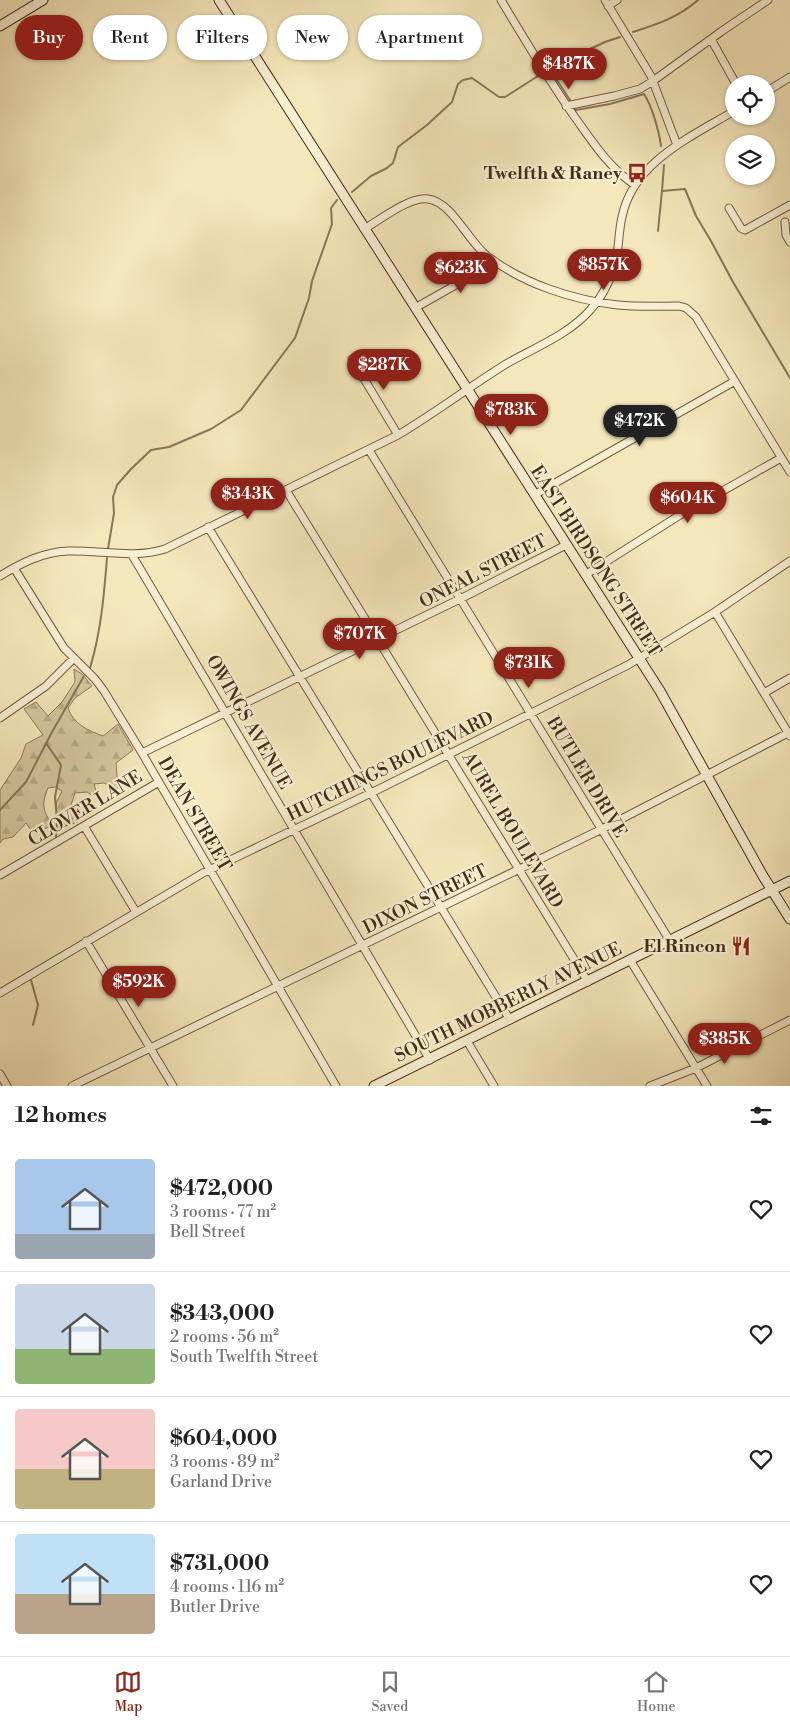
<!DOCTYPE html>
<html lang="en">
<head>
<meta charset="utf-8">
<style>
  body { margin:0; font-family:"Libre Bodoni",serif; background:#f2f2f2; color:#202124; height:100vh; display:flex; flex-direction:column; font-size:19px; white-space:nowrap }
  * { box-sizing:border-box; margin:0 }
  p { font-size:16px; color:#757577 }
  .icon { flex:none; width:28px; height:28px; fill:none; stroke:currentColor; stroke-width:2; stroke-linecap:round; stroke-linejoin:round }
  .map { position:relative; height:1086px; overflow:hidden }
  .drawer { display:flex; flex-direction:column; background:#fff; flex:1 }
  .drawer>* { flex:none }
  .hud { position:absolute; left:15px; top:15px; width:500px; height:45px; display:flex; gap:10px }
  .tools { position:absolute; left:725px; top:75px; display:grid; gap:10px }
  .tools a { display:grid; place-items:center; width:50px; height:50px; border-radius:50%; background:#fff; box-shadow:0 1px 4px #0004; font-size:25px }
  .price { position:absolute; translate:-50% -42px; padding:0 11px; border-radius:18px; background:#8f2418; color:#fff; font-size:16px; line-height:32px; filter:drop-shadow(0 1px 2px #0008) }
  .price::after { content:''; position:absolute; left:50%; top:30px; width:15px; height:11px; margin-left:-8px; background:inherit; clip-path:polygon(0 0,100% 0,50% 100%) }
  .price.active { background:#222; color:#fff }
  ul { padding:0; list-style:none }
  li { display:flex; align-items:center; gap:15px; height:125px; padding:0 15px }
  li+li { border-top:1px solid #e0e0e0 }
  li span { display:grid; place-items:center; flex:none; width:140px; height:100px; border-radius:5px; color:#555 }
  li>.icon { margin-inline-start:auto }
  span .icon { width:60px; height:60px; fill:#fffc; stroke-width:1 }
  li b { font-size:21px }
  h2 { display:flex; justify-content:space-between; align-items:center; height:60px; padding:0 15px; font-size:21px }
  .chip { padding:0 18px; border-radius:22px; background:#fff; box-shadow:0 1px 4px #0004; font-size:18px; line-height:45px }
  .chip.active { background:#8f2418; color:#fff }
  .tabs { display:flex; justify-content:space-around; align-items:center; height:70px; border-top:1px solid #e0e0e0; background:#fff; font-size:14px; color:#757577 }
  .tabs a { display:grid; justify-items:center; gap:2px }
  .tabs .active { color:#8f2418 }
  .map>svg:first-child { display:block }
  .forest { fill:url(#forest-firs); stroke:#8e7a5c }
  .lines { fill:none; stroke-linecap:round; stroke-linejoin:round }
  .stream { stroke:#8a7659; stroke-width:2 }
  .street-casing { stroke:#715b41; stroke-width:9 }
  .secondary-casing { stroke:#452c18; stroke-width:11 }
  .street { stroke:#f8efd3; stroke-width:7 }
  .secondary { stroke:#f8efd3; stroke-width:9 }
  .labels { text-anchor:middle; stroke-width:4.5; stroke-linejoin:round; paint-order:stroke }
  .poi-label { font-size:18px; font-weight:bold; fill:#452c18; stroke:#f8efd3; text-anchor:end }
  .street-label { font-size:18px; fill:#452c18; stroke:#f8efd3 }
</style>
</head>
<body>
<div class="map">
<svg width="790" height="1086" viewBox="0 0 790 1086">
  <defs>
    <pattern id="forest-firs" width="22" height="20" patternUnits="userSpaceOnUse" patternTransform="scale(1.25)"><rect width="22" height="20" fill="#d6c79f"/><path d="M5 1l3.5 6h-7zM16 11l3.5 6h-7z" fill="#b9ab88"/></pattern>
  </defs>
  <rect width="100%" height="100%" fill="#f4e7bb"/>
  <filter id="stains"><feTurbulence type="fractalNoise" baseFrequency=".004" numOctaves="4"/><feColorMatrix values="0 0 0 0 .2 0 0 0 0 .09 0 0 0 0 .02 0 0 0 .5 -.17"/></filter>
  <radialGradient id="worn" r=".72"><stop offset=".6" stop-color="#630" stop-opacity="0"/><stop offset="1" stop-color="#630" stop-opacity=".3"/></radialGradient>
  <path class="forest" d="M74,669L82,674L92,686L75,698L68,708C73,724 89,731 103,736L118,724L133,750L116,763L118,789L104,783L94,784L96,791L93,796L87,792L75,793L70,808L77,822L58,829L56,803L62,791L55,787L48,788C42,803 42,809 51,823L47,828L31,830L26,823L13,837L3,839L0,843V790L21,758L26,744L43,735L24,709L36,702L48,716L62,702L75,682Z"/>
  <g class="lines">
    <path class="stream" d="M633,32C658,24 679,17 698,0
      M570,100L549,68L605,42L620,37
      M575,109L576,110L610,104L644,94C652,106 659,131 661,146
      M664,165L662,191L685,189L696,216L711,241L733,282L790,378
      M352,192L371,176L387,168L393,163L398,147L427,125L452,102L458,84L463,80L472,78L499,97H505L538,76
      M658,231L662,191
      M108,549L114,513L113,497L117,485L131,469L151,450L169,447L211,429L241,410L295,338L309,298L312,281L332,224L331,208L337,200
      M90,668C101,632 104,595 107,558
      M46,743L61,765L55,797L57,821L56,837
      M0,810L26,782L52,732L84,676
      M31,980L38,1005L33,1025"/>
    <defs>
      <path id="street" d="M501,0C526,42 551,84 579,123C596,147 611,169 635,185
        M605,0L651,76L677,145
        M608,6L617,0
        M711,39L736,84
        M766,92L790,77
        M566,106L614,96L640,89L653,81L722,31L768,0
        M729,208L741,228L745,230L790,205
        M785,222L786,235L790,242
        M364,229C380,220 410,196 428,199C452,202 467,240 487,256C524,284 573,300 618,305C638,307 658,306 679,306L686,308L696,317L790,472
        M415,308L496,262
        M352,359L398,435
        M369,450L670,941
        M286,490L588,982
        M534,495L735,381
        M208,527L510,1020
        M132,555L430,1060
        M14,568L64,648L95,679L104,691L142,753L336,1086
        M585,575L680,515L781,458
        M0,576C21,563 43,552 68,551C101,550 133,559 165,549L398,435C435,413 469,387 506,364C534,348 570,334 591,309C604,295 614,273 617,255C619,242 619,230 622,217C633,162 691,137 734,111
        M715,612L790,736
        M764,693L790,678
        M0,718L46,686L73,659
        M142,753L460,599L566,545
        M84,826L136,912
        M0,875L159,782
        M86,941L173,1086
        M630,960L707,1086
        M0,993L203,873L371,793L628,665L715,612L790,561
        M467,1041L494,1086
        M0,1074L7,1086
        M72,1086L602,829L788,733
        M650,1086L696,1068L790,1020"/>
      <path id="secondary" d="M219,0L660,691L763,876L790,919
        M0,26L43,0
        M374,1086L790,881"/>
    </defs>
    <use href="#street" class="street-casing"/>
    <use href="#secondary" class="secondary-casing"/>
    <use href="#street" class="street"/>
    <use href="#secondary" class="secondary"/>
  </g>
  <defs>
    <symbol id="bus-bare" viewBox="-9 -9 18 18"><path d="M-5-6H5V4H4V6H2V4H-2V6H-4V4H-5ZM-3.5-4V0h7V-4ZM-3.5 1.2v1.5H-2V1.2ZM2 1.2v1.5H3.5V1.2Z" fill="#8f2418" stroke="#f8efd3" stroke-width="2.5" paint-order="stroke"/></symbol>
    <symbol id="restaurant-bare" viewBox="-9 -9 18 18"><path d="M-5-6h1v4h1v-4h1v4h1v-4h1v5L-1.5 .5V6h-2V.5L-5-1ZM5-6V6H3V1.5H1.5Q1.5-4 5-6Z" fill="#8f2418" stroke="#f8efd3" stroke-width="2.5" paint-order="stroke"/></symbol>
  </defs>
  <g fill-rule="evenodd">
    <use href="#bus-bare" x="623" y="159" width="28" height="28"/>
    <use href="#restaurant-bare" x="727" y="932" width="28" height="28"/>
  </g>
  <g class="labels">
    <g class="poi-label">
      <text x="622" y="179">Twelfth &amp; Raney</text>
      <text x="726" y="952">El Rincon</text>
    </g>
    <g class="street-label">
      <text transform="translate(596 561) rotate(57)" y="6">EAST BIRDSONG STREET</text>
      <text transform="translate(483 571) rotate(-27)" y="6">ONEAL STREET</text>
      <text transform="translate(249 722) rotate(60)" y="6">OWINGS AVENUE</text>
      <text transform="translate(390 766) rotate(-26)" y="6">HUTCHINGS BOULEVARD</text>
      <text transform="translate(587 777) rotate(59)" y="6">BUTLER DRIVE</text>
      <text transform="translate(85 808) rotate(-31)" y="6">CLOVER LANE</text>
      <text transform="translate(195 814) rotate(60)" y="6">DEAN STREET</text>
      <text transform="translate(513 830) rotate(59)" y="6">AUREL BOULEVARD</text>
      <text transform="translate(425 899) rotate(-26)" y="6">DIXON STREET</text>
      <text transform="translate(508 1002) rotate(-26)" y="6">SOUTH MOBBERLY AVENUE</text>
    </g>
  </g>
  <rect width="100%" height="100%" filter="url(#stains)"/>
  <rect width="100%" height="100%" fill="url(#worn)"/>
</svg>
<div class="tools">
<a><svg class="icon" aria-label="locate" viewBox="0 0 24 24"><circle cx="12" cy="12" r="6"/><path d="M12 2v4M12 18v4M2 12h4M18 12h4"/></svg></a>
<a><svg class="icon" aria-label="layers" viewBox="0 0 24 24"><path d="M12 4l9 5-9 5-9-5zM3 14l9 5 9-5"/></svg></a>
</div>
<b class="price" style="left:569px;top:90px">$487K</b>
<b class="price" style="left:604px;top:291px">$857K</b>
<b class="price" style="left:461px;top:294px">$623K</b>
<b class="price" style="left:384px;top:391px">$287K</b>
<b class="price" style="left:511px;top:436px">$783K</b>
<b class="price active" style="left:640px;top:447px">$472K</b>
<b class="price" style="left:248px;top:520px">$343K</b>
<b class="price" style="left:688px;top:524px">$604K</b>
<b class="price" style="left:360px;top:660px">$707K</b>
<b class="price" style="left:529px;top:689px">$731K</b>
<b class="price" style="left:139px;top:1008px">$592K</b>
<b class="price" style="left:725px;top:1065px">$385K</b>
<div class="hud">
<a class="chip active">Buy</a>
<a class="chip">Rent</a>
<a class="chip">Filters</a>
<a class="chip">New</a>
<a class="chip">Apartment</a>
</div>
</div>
<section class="drawer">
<h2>12 homes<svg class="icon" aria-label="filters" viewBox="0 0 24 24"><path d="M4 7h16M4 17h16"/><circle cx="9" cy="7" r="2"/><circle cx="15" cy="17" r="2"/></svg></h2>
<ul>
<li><span style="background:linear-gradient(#a9c7e8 75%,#9aa5b1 0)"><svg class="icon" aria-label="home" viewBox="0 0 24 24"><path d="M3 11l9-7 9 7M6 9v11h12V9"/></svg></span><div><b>$472,000</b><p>3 rooms · 77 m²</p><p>Bell Street</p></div><svg class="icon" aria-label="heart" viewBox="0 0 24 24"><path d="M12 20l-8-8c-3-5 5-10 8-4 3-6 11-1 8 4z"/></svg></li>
<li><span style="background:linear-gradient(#c9d6e8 65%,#8fb573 0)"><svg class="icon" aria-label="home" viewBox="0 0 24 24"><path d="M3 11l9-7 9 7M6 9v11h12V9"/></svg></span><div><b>$343,000</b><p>2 rooms · 56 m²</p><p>South Twelfth Street</p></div><svg class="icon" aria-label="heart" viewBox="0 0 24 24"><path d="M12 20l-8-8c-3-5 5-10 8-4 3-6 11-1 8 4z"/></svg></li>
<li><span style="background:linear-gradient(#f6c9c9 60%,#c2b280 0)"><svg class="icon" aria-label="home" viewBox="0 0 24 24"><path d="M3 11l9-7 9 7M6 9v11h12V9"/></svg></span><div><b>$604,000</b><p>3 rooms · 89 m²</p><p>Garland Drive</p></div><svg class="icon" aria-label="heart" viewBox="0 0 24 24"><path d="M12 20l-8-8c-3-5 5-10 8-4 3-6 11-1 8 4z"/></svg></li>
<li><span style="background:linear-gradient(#bfe0f5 60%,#b9a48a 0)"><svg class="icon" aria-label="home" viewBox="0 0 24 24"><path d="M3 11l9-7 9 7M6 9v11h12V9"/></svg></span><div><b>$731,000</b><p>4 rooms · 116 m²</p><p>Butler Drive</p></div><svg class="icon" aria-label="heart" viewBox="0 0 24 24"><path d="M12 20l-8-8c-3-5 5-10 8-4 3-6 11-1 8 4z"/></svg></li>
</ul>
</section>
<nav class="tabs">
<a class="active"><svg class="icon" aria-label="map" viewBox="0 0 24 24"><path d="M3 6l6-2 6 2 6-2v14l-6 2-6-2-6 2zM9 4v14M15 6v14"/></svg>Map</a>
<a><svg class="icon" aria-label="saved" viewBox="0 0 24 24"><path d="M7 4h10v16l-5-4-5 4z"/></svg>Saved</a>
<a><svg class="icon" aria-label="home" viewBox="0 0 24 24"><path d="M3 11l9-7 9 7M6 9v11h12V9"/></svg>Home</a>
</nav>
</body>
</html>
